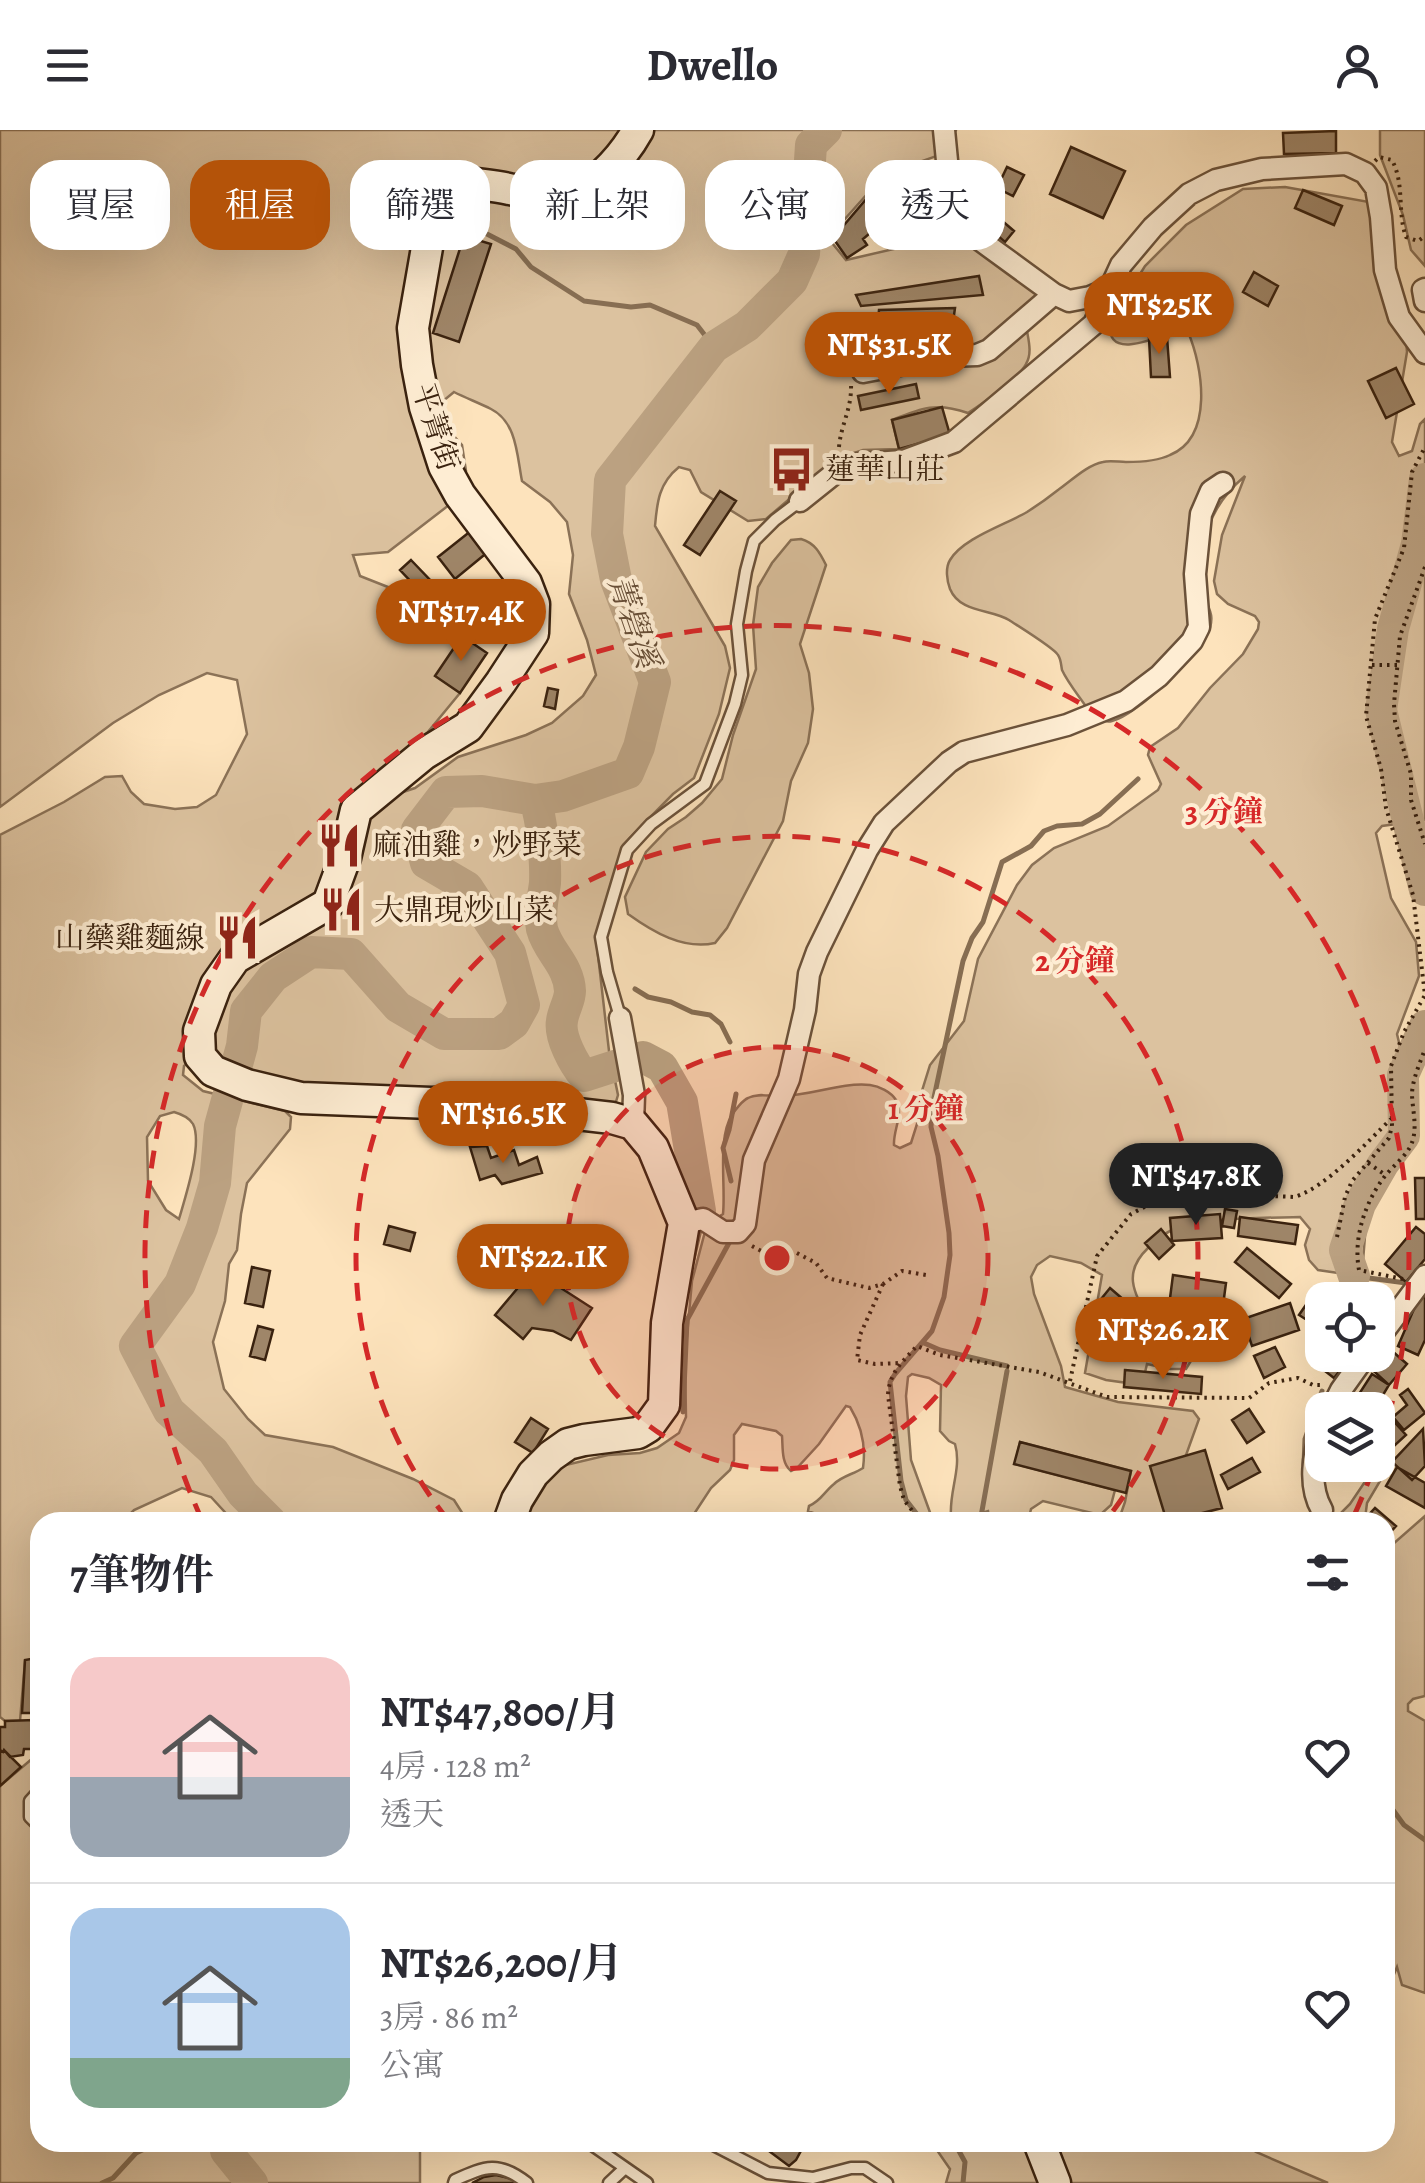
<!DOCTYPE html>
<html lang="zh-TW">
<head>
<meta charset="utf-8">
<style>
  body { margin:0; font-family:Alegreya,"Noto Serif TC",serif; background:#f2f2f3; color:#2b2b33; height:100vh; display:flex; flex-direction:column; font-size:38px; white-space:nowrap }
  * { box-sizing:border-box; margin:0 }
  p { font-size:32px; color:#7c7c81 }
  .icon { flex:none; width:55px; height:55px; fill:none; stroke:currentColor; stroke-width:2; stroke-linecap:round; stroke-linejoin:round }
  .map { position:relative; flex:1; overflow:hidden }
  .sheet { position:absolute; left:30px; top:1382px; width:1365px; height:640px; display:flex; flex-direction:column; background:#fff; border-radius:30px; box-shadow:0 10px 40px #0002 }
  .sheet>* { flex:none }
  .hud { position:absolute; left:30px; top:30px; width:1365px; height:90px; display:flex; gap:20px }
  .controls { position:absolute; left:1305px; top:1152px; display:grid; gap:20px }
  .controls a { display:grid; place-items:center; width:90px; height:90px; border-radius:20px; background:#fff; box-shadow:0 10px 40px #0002; font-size:50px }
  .price { position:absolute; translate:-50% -85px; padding:0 22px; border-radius:35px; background:#b45309; color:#fff; font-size:32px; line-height:65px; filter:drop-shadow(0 2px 5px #0008) }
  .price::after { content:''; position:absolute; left:50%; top:60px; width:30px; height:22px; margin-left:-15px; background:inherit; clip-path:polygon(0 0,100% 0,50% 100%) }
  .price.current { background:#222; color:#fff }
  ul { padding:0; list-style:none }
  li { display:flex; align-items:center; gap:30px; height:250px; padding:0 40px }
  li+li { border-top:2px solid #e1e1e2 }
  li span { display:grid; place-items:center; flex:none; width:280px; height:200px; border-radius:30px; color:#555 }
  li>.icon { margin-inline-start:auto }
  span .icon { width:120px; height:120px; fill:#fffc; stroke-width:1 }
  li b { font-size:42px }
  h2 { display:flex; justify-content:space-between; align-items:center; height:120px; padding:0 40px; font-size:42px }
  .chip { padding:0 35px; border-radius:30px; background:#fff; box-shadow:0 10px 40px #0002; font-size:35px; line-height:90px }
  .chip.current { background:#b45309; color:#fff }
  header { display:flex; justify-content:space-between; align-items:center; height:130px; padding:0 40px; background:#fff; font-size:45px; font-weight:700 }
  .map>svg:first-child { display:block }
  .green { fill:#dcc29f; stroke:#8b7257; stroke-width:2.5; fill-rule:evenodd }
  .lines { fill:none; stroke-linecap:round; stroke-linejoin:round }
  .stream { stroke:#876e53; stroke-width:5 }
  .river { stroke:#bba181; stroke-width:32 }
  .building { fill:#9f8669; stroke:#3a220f; stroke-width:2.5 }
  .lane-casing { stroke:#6b523a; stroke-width:15 }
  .street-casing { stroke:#6b523a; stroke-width:25 }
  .secondary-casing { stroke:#3a220f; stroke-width:35 }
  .path { stroke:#3a220f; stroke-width:4; stroke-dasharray:2.5 5; stroke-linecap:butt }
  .lane { stroke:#feedd3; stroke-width:10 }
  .street { stroke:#feedd3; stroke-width:20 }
  .secondary { stroke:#feedd3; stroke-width:30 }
  .ring { fill:none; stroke:#d62828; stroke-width:5; stroke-dasharray:18 12 }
  .labels { text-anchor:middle; stroke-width:8; stroke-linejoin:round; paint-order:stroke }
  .street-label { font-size:30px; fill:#3a220f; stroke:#feedd3 }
  .poi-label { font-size:30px; fill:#3a220f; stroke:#feedd3; text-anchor:start }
  .water-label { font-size:32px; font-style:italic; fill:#674e37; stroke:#feedd3 }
  .centre { fill:#d62828; stroke:#feedd3; stroke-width:5 }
  .ring-label { font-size:30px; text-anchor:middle; font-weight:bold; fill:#d62828; stroke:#feedd3; stroke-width:8; stroke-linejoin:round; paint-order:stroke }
</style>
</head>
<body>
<header><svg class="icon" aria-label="menu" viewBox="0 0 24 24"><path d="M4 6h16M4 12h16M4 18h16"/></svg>Dwello<svg class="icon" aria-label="person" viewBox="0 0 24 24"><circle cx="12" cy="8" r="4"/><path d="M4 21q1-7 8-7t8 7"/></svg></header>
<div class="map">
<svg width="1425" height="2053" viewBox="0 0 1425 2053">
  <rect width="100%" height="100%" fill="#fde3bc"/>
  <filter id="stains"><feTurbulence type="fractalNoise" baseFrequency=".002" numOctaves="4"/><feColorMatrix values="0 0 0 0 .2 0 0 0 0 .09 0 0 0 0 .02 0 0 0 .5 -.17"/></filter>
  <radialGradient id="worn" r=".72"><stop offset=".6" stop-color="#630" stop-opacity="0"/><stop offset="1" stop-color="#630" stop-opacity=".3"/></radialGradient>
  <path class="green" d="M0,0H956L945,18L934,27L885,44L828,108L846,130L963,103L1044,166L1042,178L1027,201C1029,212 1032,224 1026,234C1017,250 983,273 968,283C936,272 922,278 892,290L899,319L863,320L836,329L766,389L748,391L701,362L690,340L679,337C659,353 657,372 655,396L725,516L730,538L719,584L694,648L673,664L623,715L605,783L596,808L609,921L618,965L615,975L351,964L192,930L184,936L183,945L203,961L285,981L291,987L290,999L247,1053L241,1084L237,1120L229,1134L225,1171L213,1212L224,1259L248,1289L265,1305L333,1317L413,1349L454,1370L468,1392H234L211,1367L182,1358L134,1380L122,1392H40V1520L38,1521L37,1528L25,1531L20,1591H5L0,1587V705L64,672L105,647L122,646L131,662L144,674L175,679L197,677L216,665L247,604L237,550L207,543L159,565L113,593L0,677ZM454,262C466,268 479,273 491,279C517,292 517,326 522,351L550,372L567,392L573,425L569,464L587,510L596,545L583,566L552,593L526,605L458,627L415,658L382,669L369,654L380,639L427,603L460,563L466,516L453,492L398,461L360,446L353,425L388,422L449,375L466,341L462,315L443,294V271ZM174,982C181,984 189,987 193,994C203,1014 185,1068 179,1089L166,1080L148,1051L147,1007L160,986Z
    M1380,0H1425V136L1411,120L1403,85L1380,25Z
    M1285,57L1369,72L1405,196L1407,222L1392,312L1399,326L1412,321L1420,294L1425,289V690L1382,696L1376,703L1391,768L1416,812L1419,846L1397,904L1403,929L1402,958L1394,990L1372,1041V1075L1366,1094L1363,1131L1338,1143L1318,1140L1309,1130L1305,1115L1310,1099L1300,1087C1270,1088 1198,1087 1174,1099C1165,1103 1156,1110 1148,1118C1123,1142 1133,1161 1148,1188L1177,1193L1194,1226L1186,1239H1170L1147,1234L1142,1255L1106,1250L1085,1243L1102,1145L1081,1133L1050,1126L1037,1135L1031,1147L1034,1164L1061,1236L1065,1257L1118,1272L1193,1281L1199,1289L1162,1392H1118L1125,1372L1131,1341L1020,1312L1015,1334L1115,1360L1111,1375L1100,1385L1043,1371L1031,1379L1028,1392H990L988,1381L961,1389L951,1386C949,1361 962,1338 955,1314L949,1311L940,1301L941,1255L929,1248L912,1244L908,1247L906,1266L911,1330L932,1388L936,1392H836L808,1381L809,1376C821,1371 824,1362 834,1354C842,1346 854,1344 863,1338C866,1317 861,1295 850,1277L846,1276L819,1314L797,1338L791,1341C781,1333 783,1317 782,1306L776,1301L742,1294L734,1305V1330L730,1340L711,1358L694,1384L675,1392H514L553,1338L608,1325L640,1323L657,1318L679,1303L686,1287L685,1228L692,1151L707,1094L723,1084C726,1056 717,1008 732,985C735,980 743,970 748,968C757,963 769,966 778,966C809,967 839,952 870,955C879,956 891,962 896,970C904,984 893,1000 894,1015L900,1018L911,1013L917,994L921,964L930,935L964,891L978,829L1017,755L1032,735L1054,718L1108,696L1158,660L1161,654L1148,625L1150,617L1178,598L1210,558L1243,524L1258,499L1259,492L1255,486L1228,474L1217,464L1214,451L1222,405L1245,346C1207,378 1199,413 1204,462C1205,477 1215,480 1210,498C1201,522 1138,585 1112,591C1102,594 1093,585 1087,578C1079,566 1068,553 1062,540C1061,535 1061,529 1058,525C1054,518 1018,496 1009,490C991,479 960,483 950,459C947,451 945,438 950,430C963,408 1005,395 1027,382C1038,375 1048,368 1058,360C1071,351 1087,335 1103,332C1109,330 1119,332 1126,332C1139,332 1158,331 1170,325C1214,307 1203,237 1188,202L1181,199C1161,206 1100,235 1112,189L1145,136L1186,95L1243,59Z
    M801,409C815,413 820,423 826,435L800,514L809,543L813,579L808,613L791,651L783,691L727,798L715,813C683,820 653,802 628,784L625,767L646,722L668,699L686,687L702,673L722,649L733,605L756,539L753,495L758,457L772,433L791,410Z
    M1383,1325L1386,1329V1341L1367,1373L1365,1389L1362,1392H1332L1350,1374Z
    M1425,1386V1566L1413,1569L1408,1574V1581L1425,1591V1863L1402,1855L1397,1837L1385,1866V1421Z
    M40,1626V2012L420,2013V2053H0V1656L33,1628Z
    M932,2013H1026L1046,2053H946L950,2039Z
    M1047,2013H1246L1247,2016L1256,2022L1328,2053H1066Z"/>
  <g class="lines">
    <path class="stream" d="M462,83L485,103L516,119L531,137L584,171L631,177L650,175L697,195L714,217
      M635,859L648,867L671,872L692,882L710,885L721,894L730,912
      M1418,908L1425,911
      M731,1051L723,1018L729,1000L736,964
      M693,1129L700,1100H704
      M1348,1170L1358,1163L1354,1146L1406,1153
      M1321,1208L1322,1206
      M924,1213L940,1220L1007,1236
      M683,1282L687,1190L729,1113L722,1110
      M1304,1335L1305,1309L1322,1261
      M923,1392L906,1370L901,1351L890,1252L895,1244L932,1201L944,1167L950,1125L949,1103L938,1026L931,997L932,977L963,831L972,808L983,792L1002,732L1031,716L1044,701L1057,696L1082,694L1100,684L1138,649
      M980,1392L1007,1241
      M1385,1669L1404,1695L1425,1710
      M954,2012L965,2032L963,2053
      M102,2053L113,2048L136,2023L159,2012"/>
    <path class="river" d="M1425,349L1417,414L1393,499L1381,580L1425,760
      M535,670C542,690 546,731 545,753C543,769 539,783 542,799C548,822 569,835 570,861C570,871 563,881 562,891C559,907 574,934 584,946L643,927L662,937L682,972L700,1081
      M1354,1146L1345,1120L1360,1074L1383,1034L1404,1006L1403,945L1425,896
      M271,1392L243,1364L213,1321L169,1281L135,1216L180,1154L202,1098L215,1053L220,996L242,916L246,881L273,847L311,822L351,824L398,877L444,904H499L514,893L524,875L510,823L467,757L426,733L417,700L446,662L482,661L535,670L563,666L628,643L639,617L655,552L616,450L607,404L610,350L714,217L747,196L792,151L804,124L811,15L826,0
      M225,2012L226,2021L252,2053"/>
  </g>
  <path class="building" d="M1336,1V23L1284,24L1283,3Z
    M1071,17L1125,41L1103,88L1050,64Z
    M921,36L945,40L941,79L902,76L886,53L887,46L905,48L907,40Z
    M1007,37L1024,45L1013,66L997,58Z
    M982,50L991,55L975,80L967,75Z
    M886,53L902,76L863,109L867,115L847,128L833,108L868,67Z
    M1303,60L1342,76L1334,95L1295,78Z
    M1000,89L1014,101L1005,112L991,100Z
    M464,106L491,114L459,212L433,203Z
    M1254,142L1278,156L1268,176L1243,162Z
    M979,146L983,165L861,176L856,165Z
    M955,178L953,192H878L879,180Z
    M1167,207L1170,247H1151L1149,208Z
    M1396,238L1414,274L1386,288L1368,251Z
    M916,254L919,268L861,280L858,266Z
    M942,277L950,305L899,319L892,290Z
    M720,361L736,371L700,425L684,415Z
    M472,400L489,421L455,449L438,427Z
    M411,430L436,456L443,454L459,469L438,497L426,489L434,476L400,440Z
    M509,460L518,498L492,504L483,466Z
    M462,506L487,523L460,563L435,546Z
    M548,558L558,560L555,579L544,576Z
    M487,1016L491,1028L514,1020L519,1035L537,1027L542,1043L502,1054L495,1045L480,1050L470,1017Z
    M1415,1048H1425V1089H1416Z
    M1225,1079L1237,1081L1234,1098L1222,1096Z
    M1220,1084L1222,1108L1172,1111L1170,1088Z
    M1240,1087L1298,1095L1295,1114L1238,1106Z
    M389,1096L415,1103L410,1121L384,1114Z
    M1416,1097L1425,1104V1129L1406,1152L1385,1134Z
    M1161,1099L1174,1115L1159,1129L1145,1113Z
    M1247,1118L1291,1154L1279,1168L1235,1132Z
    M252,1137L270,1141L263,1177L245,1173Z
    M533,1140L592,1178L571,1210L553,1201L532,1198L523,1209L495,1185Z
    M1173,1145L1226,1153L1222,1183L1169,1176Z
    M1319,1156L1337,1168L1322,1170V1190L1318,1197L1299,1185Z
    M1110,1158L1140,1184L1123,1204L1093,1179Z
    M1420,1165L1425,1168V1210L1418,1225L1398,1216Z
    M1290,1173L1299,1200L1252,1216L1243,1189Z
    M258,1196L273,1200L265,1230L250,1226Z
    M1384,1214L1407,1234L1389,1255L1366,1234L1375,1225H1378Z
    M1275,1217L1285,1237L1264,1248L1254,1226Z
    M1323,1225H1352L1334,1248L1316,1234Z
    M1125,1240L1202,1247L1201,1264L1124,1257Z
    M1372,1244L1389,1255L1377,1275L1359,1264Z
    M1408,1259L1425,1283L1404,1300L1393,1287L1407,1275L1400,1265Z
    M1380,1276L1406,1305L1394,1316L1378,1297V1280H1375Z
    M1249,1279L1264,1302L1247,1313L1232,1290Z
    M531,1288L548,1299L533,1323L515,1312Z
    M1423,1299L1425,1336L1412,1350L1392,1332Z
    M1020,1312L1131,1341L1126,1363L1014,1334Z
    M1205,1320L1222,1378L1167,1392L1150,1336Z
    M1252,1328L1260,1342L1228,1359L1221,1345Z
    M1397,1337L1425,1353V1378L1386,1356Z
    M1375,1378L1396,1396L1385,1408V1392H1362Z
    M38,1520H40V1583H22L25,1530L37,1528Z
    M35,1590L36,1619H24L23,1625L10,1627L4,1620L3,1622L0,1620V1597H5V1591Z
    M0,1620L3,1622L4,1620L21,1637L0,1656Z
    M776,2012H797L803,2017L796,2030L789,2036L769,2021Z
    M496,2045L509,2048L519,2053H472L484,2047Z"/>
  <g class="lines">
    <defs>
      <path id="lane" d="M620,887L607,842L601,807L627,720L651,694L705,654L735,574L742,545L737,494L746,441L754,411L775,390L800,371
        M40,1660L30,1671V1687L40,1697
        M588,2012L647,2053
        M708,2012L768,2043L813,2048L851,2038H865L887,2053
        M454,2053L455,2050C486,2036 499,2031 527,2053
        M609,2053L625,2038"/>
      <path id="street" d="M944,0L949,51L958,83L980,110L1054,164L1069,171L1090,167L1109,159
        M1425,159L1423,160L1425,171
        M863,242L947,226L977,225L989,220L1054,164
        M800,371L845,335L903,331L954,312L1094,194L1121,135L1153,97L1189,64L1216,50L1262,39L1346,34L1365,43L1376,58L1381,87L1385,140L1399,187L1425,223
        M620,888L634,965L633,994
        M684,1093L703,1089L723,1102H738L745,1094L754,1030L789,949L805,880L809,844L817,822L867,720L884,693L949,632L964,622L1067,595L1126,571L1159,546L1192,511L1199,497L1195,444L1201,384L1211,361L1223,353
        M1378,1209L1425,1146
        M1331,1280L1341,1260L1366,1225
        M1320,1392L1322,1380C1308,1356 1313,1324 1322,1299"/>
      <path id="secondary" d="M509,1392L517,1370L533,1344L551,1326L568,1314L584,1310L638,1303L648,1297L664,1275L667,1193L684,1093L653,1018L633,994L612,988L560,982L511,971L431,973L301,968L247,955L213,941L200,926L199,901L216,855L235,828L328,774L345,728L356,680L424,624L468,597L501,552L533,503L534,474L526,453L460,365L444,336L425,277L417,235L413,198L429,106L446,72L469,53C483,55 496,56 509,59C523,61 541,70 555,69C589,67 623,27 638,0
        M1039,2012L1055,2053"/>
    </defs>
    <use href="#lane" class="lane-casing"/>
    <use href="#street" class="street-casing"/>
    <use href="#secondary" class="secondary-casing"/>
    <path class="path" d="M1375,31L1379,27L1392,30C1405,55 1397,82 1406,107L1418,111L1425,106
      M839,317C841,294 852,279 851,254
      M1425,437L1400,506L1394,574L1395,591L1411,644V670L1425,714
      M1372,535H1397
      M1368,1033L1384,1044
      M1337,1107L1345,1067L1352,1051L1389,1008L1392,996L1391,936L1404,902L1425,865L1413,765L1386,678L1381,639L1366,586L1375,489L1404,418L1412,342L1425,317
      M752,1116L781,1132L795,1122L816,1133L827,1148L869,1158L883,1154L902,1141L926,1145
      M1403,1149L1359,1140C1353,1108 1365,1072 1385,1046C1393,1036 1404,1028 1410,1017C1419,1000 1412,980 1412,963C1413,948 1420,933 1425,919
      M883,1154L860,1205L857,1230L875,1234L901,1233
      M1070,1251L1097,1126L1131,1084L1150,1074L1208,1063L1294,1067C1326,1058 1367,1012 1392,988
      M921,1392L904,1370L900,1356L888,1265C889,1243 903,1231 917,1216L940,1225L1039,1242L1107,1267L1249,1268L1269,1253L1298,1248L1313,1255H1321"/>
    <use href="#lane" class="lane"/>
    <use href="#street" class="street"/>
    <use href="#secondary" class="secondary"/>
  </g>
  <circle cx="777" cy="1128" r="211" fill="#d62828" fill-opacity=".12"/>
  <g class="ring">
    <circle cx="777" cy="1128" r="211"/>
    <path d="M448 1390A421 421 0 1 1 1106 1390"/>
    <path d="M1373 1339A632 632 0 0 1 1352 1390M202 1390A632 632 0 1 1 1378 1323"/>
  </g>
  <defs>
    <symbol id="bus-bare" viewBox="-9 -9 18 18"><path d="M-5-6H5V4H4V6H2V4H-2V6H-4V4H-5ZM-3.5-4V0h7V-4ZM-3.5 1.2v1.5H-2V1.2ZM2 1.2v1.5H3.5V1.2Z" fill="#8f2418" stroke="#feedd3" stroke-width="2.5" paint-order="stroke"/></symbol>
    <symbol id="restaurant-bare" viewBox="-9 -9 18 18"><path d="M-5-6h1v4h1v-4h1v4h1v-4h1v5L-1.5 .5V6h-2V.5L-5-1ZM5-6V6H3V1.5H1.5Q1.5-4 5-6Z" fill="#8f2418" stroke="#feedd3" stroke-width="2.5" paint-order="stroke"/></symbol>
  </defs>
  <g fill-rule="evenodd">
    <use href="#bus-bare" x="760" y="308" width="63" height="63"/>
    <use href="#restaurant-bare" x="308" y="684" width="63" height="63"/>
    <use href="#restaurant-bare" x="310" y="748" width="63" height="63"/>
    <use href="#restaurant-bare" x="206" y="776" width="63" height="63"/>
  </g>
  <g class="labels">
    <g class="street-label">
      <text transform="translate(436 297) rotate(72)" y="10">平菁街</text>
    </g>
    <g class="poi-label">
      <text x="825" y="349">蓮華山莊</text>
      <text x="372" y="725">麻油雞，炒野菜</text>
      <text x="374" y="790">大鼎現炒山菜</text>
      <text x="205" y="818" text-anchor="end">山藥雞麵線</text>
    </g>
    <g class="water-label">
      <text transform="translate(634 491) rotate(71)" y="11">菁礐溪</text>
    </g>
  </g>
  <circle cx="777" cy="1128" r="15" class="centre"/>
  <g class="ring-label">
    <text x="1224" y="692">3 分鐘</text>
    <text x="1075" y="841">2 分鐘</text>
    <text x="926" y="989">1 分鐘</text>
  </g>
  <rect width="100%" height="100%" filter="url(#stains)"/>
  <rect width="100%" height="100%" fill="url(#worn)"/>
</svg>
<div class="controls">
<a><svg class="icon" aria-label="locate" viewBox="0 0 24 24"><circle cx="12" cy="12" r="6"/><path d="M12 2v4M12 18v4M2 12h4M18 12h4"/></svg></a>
<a><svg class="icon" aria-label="layers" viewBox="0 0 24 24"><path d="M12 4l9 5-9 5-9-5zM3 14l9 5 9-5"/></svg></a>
</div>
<b class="price" style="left:1159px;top:227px">NT$25K</b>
<b class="price" style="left:889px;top:267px">NT$31.5K</b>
<b class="price" style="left:461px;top:534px">NT$17.4K</b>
<b class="price" style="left:503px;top:1036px">NT$16.5K</b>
<b class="price current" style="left:1196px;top:1098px">NT$47.8K</b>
<b class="price" style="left:543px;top:1179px">NT$22.1K</b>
<b class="price" style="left:1163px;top:1252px">NT$26.2K</b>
<div class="hud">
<a class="chip">買屋</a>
<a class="chip current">租屋</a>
<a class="chip">篩選</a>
<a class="chip">新上架</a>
<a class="chip">公寓</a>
<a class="chip">透天</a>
</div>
<section class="sheet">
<h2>7筆物件<svg class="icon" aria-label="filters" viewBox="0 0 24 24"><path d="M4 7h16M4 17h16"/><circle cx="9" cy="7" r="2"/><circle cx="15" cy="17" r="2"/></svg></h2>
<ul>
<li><span style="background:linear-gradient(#f6c9c9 60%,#9aa5b1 0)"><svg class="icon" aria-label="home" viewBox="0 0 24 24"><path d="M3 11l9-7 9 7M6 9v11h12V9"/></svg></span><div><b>NT$47,800/月</b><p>4房 · 128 m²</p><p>透天</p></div><svg class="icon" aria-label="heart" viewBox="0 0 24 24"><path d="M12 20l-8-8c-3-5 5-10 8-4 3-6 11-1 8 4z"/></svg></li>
<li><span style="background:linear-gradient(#a9c7e8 75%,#7fa58c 0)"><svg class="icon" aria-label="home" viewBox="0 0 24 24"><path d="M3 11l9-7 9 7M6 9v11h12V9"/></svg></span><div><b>NT$26,200/月</b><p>3房 · 86 m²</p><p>公寓</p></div><svg class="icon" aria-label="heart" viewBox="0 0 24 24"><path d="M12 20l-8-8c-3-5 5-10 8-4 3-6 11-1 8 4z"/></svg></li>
</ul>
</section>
</div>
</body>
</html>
